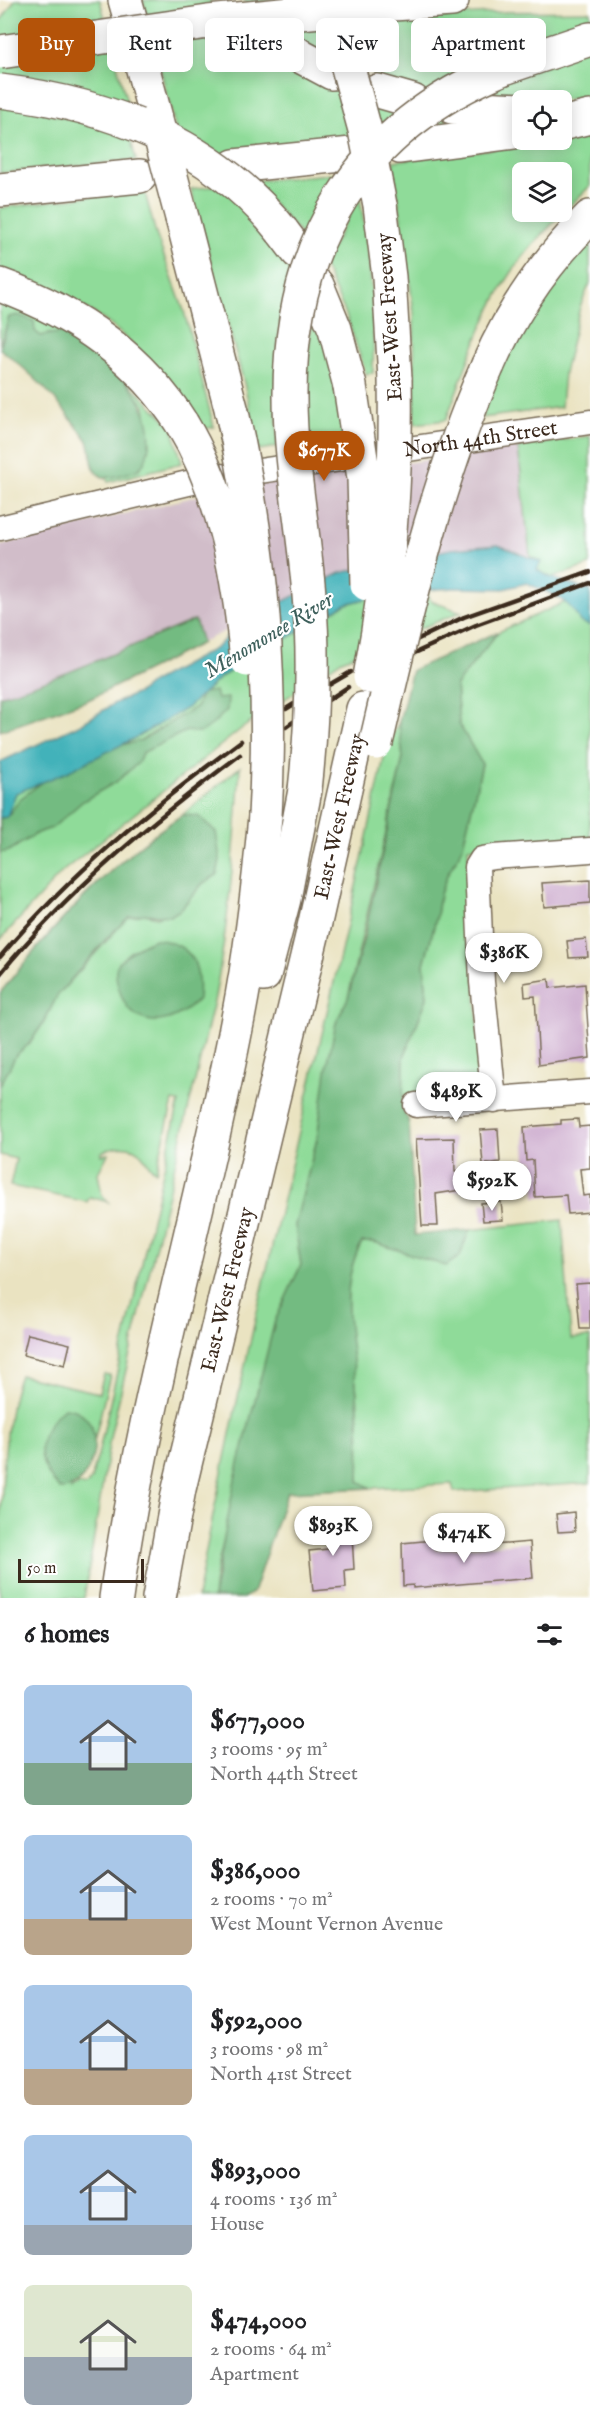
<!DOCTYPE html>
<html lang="en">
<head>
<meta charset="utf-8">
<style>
  body { margin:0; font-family:"IM FELL English",serif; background:#f6f6f6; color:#202124; height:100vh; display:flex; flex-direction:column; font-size:22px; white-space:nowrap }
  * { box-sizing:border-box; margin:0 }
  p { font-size:20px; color:#757577 }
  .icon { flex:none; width:33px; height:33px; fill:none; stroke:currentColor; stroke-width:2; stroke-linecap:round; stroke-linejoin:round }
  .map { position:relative; height:1598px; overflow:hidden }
  .drawer { display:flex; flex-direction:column; background:#fff; flex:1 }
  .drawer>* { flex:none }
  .banner { position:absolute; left:18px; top:18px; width:555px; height:54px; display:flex; gap:12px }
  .fabs { position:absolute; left:512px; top:90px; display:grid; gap:12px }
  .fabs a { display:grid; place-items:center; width:60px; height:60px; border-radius:9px; background:#fff; box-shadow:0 3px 15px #0003; font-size:30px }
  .scale { position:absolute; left:18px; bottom:15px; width:126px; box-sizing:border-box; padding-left:6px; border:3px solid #3b2a1e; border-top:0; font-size:16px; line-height:21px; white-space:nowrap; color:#3b2a1e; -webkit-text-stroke:4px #fff; paint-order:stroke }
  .price { position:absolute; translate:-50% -51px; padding:0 14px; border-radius:21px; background:#fff; color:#222; font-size:20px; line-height:39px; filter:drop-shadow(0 2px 3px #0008) }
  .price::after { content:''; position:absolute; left:50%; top:36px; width:18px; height:14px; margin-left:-9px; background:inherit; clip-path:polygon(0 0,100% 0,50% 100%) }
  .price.selected { background:#b45309; color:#fff }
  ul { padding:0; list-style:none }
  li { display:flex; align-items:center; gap:18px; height:150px; padding:0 24px }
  li span { display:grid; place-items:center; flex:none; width:168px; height:120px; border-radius:9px; color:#555 }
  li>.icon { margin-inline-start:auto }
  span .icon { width:72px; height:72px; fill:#fffc; stroke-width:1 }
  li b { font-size:26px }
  h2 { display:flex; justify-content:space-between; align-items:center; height:72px; padding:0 24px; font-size:26px }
  .tag { padding:0 21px; border-radius:9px; background:#fff; box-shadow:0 3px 15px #0003; font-size:21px; line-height:54px }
  .tag.selected { background:#b45309; color:#fff }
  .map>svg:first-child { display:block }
  .industrial { fill:#d1bdc9 }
  .green { fill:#8fdb99; stroke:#65825c; stroke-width:1.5; fill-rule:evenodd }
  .forest { fill:#73bb81; stroke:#577250; stroke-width:1.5 }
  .water { fill:#42b2ba; stroke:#3e6e6c; stroke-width:1.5 }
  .building { fill:#cba9cc }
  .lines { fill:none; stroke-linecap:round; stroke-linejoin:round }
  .minor-casing { stroke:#786b57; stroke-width:27 }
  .highway-casing { stroke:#786b57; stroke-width:36 }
  .minor { stroke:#fff; stroke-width:24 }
  .highway { stroke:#fff; stroke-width:33 }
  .rail { stroke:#3b2a1e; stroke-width:4.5 }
  .highway-bridge-casing { stroke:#786b57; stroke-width:36; stroke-linecap:butt }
  .highway-bridge { stroke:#fff; stroke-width:33 }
  .labels { text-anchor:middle; stroke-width:4.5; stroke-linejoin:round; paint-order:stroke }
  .street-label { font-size:21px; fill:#3b2a1e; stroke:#fff }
  .water-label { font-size:22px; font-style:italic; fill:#3e605c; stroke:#fff }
</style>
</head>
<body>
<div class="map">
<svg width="590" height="1598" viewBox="0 0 590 1598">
  <rect width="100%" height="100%" fill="#fff"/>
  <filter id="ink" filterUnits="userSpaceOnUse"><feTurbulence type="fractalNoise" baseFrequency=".0167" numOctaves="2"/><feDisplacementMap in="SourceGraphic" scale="12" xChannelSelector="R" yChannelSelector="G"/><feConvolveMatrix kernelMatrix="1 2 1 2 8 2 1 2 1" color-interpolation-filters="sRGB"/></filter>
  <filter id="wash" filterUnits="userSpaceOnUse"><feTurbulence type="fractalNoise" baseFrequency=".008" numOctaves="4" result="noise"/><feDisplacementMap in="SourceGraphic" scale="24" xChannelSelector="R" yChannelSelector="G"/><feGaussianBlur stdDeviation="1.35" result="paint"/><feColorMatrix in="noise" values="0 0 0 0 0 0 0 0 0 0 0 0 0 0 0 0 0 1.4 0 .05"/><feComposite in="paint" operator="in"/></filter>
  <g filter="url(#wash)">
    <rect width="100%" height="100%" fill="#eae3c1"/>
    <path class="industrial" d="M518,447L530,556L498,545L340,573L88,700L0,731V545L205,494L271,482Z"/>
    <path class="green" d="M15,0H100L129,110L0,81V22Z
      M143,0H209L270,53L266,64L394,109L503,119L183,159Z
      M243,0H310L329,63L291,40Z
      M352,0L405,19L506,12L590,11V18L499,53L590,49V99L522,100L406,91L374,78Z
      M0,102L129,133L136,160L0,173Z
      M590,137V186C563,213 534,240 512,272C482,316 465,370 446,420L415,424L414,313L393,161ZM522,172H561V212H522Z
      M342,173L304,238L252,181Z
      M223,185L294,263C272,322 278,386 277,447L259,450L244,383L191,189Z
      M144,189L156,234L184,311L214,427L201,430C171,392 144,348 104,320C74,298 34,287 0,273V208Z
      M359,195C371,255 375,313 373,373L366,374L345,312L323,265Z
      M590,226V283L580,307L564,373L561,407L482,418L502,352Z
      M0,296L75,330L172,426L182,463L108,482L107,477L139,469L150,443L145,406L125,382L95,355L51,333L41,336L9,317L0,345Z
      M314,296L350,436L306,443L304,399Z
      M590,436V565L552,578L537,570L541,562L530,556L518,447Z
      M426,589L431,601L461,612L342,660L241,729L63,871L0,940V818L7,816L16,793L67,772L139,736L187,708L222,676L346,604L388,593Z
      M590,591V838L468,848L481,1083L474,1091L403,1097L404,1057L427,998L424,964L437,915L440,894L448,873L462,849L482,764L459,724L456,685L498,632Z
      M399,722L403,758L348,998L336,1023L317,1139L295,1225L301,1265L275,1321L215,1577L213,1598H197C250,1313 327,1033 386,748Z
      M240,767C235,845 229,920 215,997L111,1433L84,1598H0C0,1537 0,1427 20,1375L99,1393L104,1374L110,1375L93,1446L92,1425L71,1490L78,1485L86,1486L91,1480L98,1455L179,1102L173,1101L156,1171C149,1168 148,1162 143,1156C133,1143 115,1145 102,1152L101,1155L108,1154L98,1173L102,1196L108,1202L90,1197L87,1202L10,1186L16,1159L0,1155V1086L16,1055L29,1044L44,1022L57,996L128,917L144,914L157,917L180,910L203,883L217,875L198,816L182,815Z
      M562,1220L571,1339L590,1337V1483L454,1492L452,1484L371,1488L359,1482C360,1453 360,1423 357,1394C352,1344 336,1288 362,1242H374L446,1266L460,1256L469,1230Z"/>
    <path class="forest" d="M18,315L34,321L35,331L41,336L62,332C100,358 156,392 149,445C148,453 146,464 138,469C132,473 109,479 103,477C89,472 93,452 88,441C84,434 78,429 74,423C52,393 29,371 0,349L9,317Z
      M195,620L202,643L88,700L0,731V696C67,676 130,646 195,620Z
      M498,632L456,685L459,724L482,764L462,849L448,873L440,894L437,915L424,964L427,998L404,1057L403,1111L409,1121L415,1235L469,1230L460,1256L446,1266L374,1242H362C335,1289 354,1346 357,1397C359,1425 360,1453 359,1481L371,1488L287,1492L253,1593L243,1598H213L235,1479L275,1321L301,1265L295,1225L317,1139L326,1071L336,1023L348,998L364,937L403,758L399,722L412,670Z
      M215,691L217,699L228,698L227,710L213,724L200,733L186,731L142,753L138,763L116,782L83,801L52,828L37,833L9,851L0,853V818L7,817L21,798L44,781L120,745L140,741L197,706L201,693Z
      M182,815L198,816L216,832L220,860L217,875L203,883L180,910L170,916L144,914L129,917L108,937L57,996L44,1022L29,1044L16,1055L0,1086V993C51,928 112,861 182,815Z
      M155,939C193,944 201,964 198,999C172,1028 131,1032 119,989C117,982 114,973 117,966C123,954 143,944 155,939Z
      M64,1408C112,1410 97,1491 60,1489C33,1461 35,1434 64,1408Z"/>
    <path class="water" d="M498,545L541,562L537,570L552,578L590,590V626L580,622C570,598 549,594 527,583L504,589L454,588L388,593L346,604L222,676L187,708L139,736L67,772L16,793L7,817L0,818V762L81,724L115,703L140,692L153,682L216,648L225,639L230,628L340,573L451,549Z"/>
    <g id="blocks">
      <path class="building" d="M590,880V903L544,907L542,883Z
        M586,939L588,957L569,958L567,941Z
        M549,979L550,988L585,984L590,1058L539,1065L535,996L525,997L524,983Z
        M578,1119L579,1127L590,1126V1168L580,1169L583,1196L590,1195V1212L568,1214L566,1195L535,1197L533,1160L526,1161L524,1127L561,1124V1120Z
        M498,1129L500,1162L483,1164L480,1130Z
        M454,1138L455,1172L465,1171L468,1189L436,1194L438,1226H422L416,1139Z
        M501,1202L503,1220L483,1221L481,1203Z
        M590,1283V1329H580L576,1284Z
        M28,1334L70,1344L65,1365L23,1355Z
        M574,1512L575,1531L558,1532L556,1514Z
        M351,1519L354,1569L345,1570L346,1588L313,1591L309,1551L328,1549L325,1521Z
        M434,1540L435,1550L530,1542L533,1578L413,1588V1585L403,1586L402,1543Z"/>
    </g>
  </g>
  <g filter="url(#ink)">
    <use href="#blocks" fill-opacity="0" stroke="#786b57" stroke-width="1.5"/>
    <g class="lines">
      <defs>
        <g id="minor">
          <path id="s1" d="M0,528L205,479L590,422"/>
          <path d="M494,1100L482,982L477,867L482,859L494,857L590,850"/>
          <path d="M416,1105L590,1092"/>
        </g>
        <g id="highway">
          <path d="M125,0L131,21"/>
          <path d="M393,4L452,0"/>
          <path d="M265,31L302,57L332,73"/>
          <path d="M137,47L156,118"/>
          <path d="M504,68L590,39"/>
          <path d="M378,91L413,101"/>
          <path d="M452,107L522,110"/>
          <path d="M561,124L590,117"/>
          <path d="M400,147L522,131"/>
          <path d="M234,166L352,154"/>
          <path d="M0,190L140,176"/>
          <path d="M380,205L389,277L395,379"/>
          <path d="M182,218L232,412"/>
          <path d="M282,231L298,252"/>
          <path d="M0,285C75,312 139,356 182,424"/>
          <path d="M317,285L335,329L350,386"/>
          <path d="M488,365C513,308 546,261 590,217"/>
          <path d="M264,975L284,899L305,790"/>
          <path d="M116,1598C143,1402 201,1212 238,1018C251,951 259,883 265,816"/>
          <path id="s2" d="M159,1598L179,1489L312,936L363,709"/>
        </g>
      </defs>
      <use href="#minor" class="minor-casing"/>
      <use href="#highway" class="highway-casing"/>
      <use href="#minor" class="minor"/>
      <use href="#highway" class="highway"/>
      <path class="rail" d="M410,643L464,617L590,572
        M406,657L476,625L590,583
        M322,689L351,672
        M322,704L348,687
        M286,709L294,704
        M286,727L293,722
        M0,957C70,874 154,805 241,741
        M0,974C69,890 153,820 240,755"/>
      <defs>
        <path id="highway-bridge" d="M338,31L365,130L380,205
          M0,52L208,22L393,4
          M0,91C108,104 213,144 282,231
          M156,120L182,218
          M350,386L364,478L367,584
          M232,412C262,546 273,679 265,816
          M182,424C225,495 239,579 247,660
          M370,677C389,578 397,481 395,379
          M376,743C406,614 434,487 488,365
          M305,790C312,725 315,660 309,595C304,529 290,464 290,397C289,242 359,127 504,68"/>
      </defs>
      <use href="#highway-bridge" class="highway-bridge-casing"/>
      <use href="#highway-bridge" class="highway-bridge"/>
    </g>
  </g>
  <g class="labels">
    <g class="street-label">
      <text transform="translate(389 317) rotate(-94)" y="7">East-West Freeway</text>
      <text dy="7" stroke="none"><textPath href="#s1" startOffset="489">North 44th Street</textPath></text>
      <text dy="7" stroke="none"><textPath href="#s2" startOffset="802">East-West Freeway</textPath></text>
      <text dy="7" stroke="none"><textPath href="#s2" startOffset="316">East-West Freeway</textPath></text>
    </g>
    <g class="water-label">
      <text transform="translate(268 634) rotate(-31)" y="8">Menomonee River</text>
    </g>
  </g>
</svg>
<div class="fabs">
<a><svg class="icon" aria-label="locate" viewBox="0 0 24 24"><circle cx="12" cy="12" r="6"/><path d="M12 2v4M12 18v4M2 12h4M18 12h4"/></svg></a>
<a><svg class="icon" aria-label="layers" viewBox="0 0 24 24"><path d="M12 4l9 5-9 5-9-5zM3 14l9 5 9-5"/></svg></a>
</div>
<div class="scale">50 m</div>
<b class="price selected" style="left:324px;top:482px">$677K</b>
<b class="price" style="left:504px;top:984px">$386K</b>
<b class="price" style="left:456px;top:1123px">$489K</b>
<b class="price" style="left:492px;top:1212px">$592K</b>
<b class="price" style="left:333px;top:1557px">$893K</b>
<b class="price" style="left:464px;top:1564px">$474K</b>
<div class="banner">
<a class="tag selected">Buy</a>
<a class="tag">Rent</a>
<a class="tag">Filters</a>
<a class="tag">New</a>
<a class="tag">Apartment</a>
</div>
</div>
<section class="drawer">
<h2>6 homes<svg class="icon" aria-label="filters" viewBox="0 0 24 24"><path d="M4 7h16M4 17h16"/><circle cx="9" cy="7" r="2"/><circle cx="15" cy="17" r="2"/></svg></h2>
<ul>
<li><span style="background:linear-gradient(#a9c7e8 65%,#7fa58c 0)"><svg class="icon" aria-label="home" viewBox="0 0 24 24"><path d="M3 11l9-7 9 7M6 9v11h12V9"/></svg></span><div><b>$677,000</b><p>3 rooms · 95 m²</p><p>North 44th Street</p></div></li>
<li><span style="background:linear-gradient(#a9c7e8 70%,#b9a48a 0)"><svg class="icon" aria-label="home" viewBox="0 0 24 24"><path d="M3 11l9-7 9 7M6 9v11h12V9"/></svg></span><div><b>$386,000</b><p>2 rooms · 70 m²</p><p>West Mount Vernon Avenue</p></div></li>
<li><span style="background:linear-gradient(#a9c7e8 70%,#b9a48a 0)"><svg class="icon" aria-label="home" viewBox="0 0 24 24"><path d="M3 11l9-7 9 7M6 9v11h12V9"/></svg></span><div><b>$592,000</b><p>3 rooms · 98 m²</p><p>North 41st Street</p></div></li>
<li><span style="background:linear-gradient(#a9c7e8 75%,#9aa5b1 0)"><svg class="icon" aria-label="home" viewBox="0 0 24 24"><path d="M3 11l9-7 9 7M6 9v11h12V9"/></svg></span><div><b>$893,000</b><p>4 rooms · 136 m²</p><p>House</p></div></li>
<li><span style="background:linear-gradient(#dfe7d0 60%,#9aa5b1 0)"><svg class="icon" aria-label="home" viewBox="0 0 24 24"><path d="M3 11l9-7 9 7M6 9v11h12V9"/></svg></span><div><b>$474,000</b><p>2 rooms · 64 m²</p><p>Apartment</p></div></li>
</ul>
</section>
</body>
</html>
